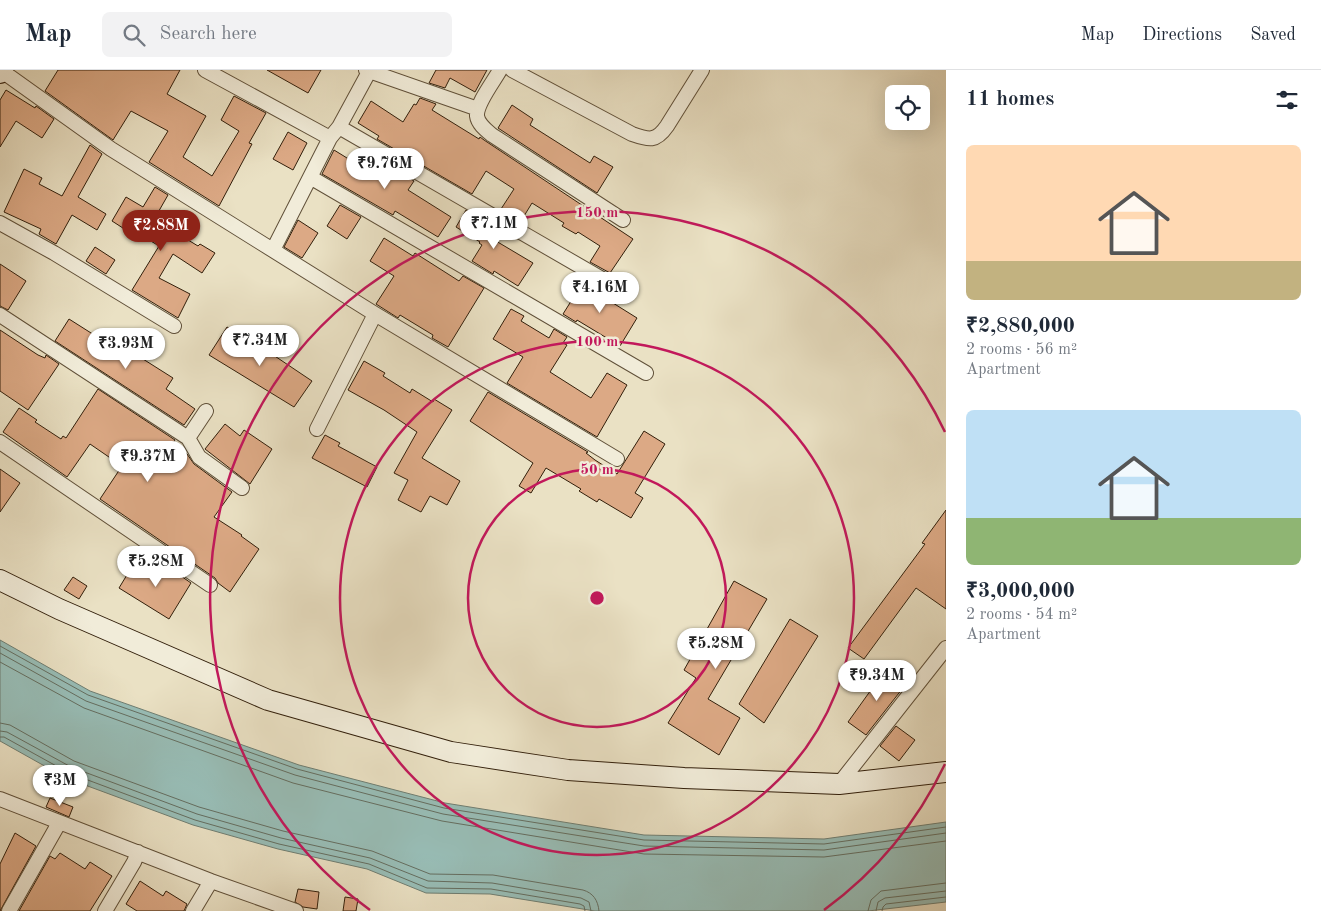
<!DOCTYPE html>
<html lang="en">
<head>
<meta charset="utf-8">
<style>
  body { margin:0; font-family:"Old Standard TT",serif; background:#f2f2f3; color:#1f2937; height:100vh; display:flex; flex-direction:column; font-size:19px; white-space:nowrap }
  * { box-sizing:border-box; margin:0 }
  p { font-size:16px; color:#747a83 }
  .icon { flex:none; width:28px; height:28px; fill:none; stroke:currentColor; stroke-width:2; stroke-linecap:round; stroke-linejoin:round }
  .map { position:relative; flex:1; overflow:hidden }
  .drawer { display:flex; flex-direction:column; background:#fff; width:375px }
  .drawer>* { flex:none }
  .fabs { position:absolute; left:885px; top:15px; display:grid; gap:10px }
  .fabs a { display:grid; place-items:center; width:45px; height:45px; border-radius:8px; background:#fff; box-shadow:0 5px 20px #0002; font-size:25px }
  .price { position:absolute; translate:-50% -42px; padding:0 11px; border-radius:18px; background:#fff; color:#222; font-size:16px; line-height:32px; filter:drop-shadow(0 1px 2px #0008) }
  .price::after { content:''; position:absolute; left:50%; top:30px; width:15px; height:11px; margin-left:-8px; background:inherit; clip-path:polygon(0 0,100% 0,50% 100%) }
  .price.on { background:#8f2418; color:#fff }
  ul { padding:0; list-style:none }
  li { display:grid; align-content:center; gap:10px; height:265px; padding:0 20px }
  li span { display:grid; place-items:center; height:155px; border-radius:8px; color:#555 }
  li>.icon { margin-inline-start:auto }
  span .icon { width:90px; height:90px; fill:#fffc; stroke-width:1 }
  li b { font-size:21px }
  h2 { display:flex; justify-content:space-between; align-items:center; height:60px; padding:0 20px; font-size:21px }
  header { display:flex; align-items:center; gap:30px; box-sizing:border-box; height:70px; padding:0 25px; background:#fff; border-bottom:1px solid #e0e1e3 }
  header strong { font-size:24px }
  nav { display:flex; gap:28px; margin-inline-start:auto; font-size:18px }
  .search { width:350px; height:45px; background:#f2f2f3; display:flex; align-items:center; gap:12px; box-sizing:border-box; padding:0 18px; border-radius:8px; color:#747a83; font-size:19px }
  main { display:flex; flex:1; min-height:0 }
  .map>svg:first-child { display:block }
  .water { fill:#98bdb6; stroke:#6f7e72 }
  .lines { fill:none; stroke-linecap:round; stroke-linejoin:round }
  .shore { stroke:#656e60; stroke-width:1 }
  .building { fill:#dca985; stroke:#321f0b }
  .street-casing { stroke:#605039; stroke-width:16 }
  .secondary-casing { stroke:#321f0b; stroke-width:22 }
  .street { stroke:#f1ecd9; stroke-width:14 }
  .secondary { stroke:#f1ecd9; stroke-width:20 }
  .ring { fill:none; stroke:#c2185b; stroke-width:2.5 }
  .centre { fill:#c2185b; stroke:#f1ecd9; stroke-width:2.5 }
  .ring-label { font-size:15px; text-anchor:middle; font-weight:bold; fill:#c2185b; stroke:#f1ecd9; stroke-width:5; stroke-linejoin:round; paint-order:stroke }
</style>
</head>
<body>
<header>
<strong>Map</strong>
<div class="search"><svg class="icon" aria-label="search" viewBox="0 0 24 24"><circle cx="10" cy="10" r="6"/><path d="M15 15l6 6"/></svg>Search here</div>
<nav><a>Map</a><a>Directions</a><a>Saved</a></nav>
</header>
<main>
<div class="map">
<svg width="946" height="841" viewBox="0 0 946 841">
  <rect width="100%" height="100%" fill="#eae1c4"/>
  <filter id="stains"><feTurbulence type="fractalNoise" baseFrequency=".004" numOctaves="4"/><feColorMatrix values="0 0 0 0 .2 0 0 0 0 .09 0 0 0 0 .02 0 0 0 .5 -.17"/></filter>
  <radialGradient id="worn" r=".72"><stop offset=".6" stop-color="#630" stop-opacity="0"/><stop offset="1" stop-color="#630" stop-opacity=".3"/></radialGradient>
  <path class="water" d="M0,570L90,621L299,695L445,733L644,765L824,769L946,752V832L868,841H595L490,824L426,823L367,799L278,779L193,755L66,708L0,671Z"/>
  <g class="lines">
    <path class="shore" d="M0,576L88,625L297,699L444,738L644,770L824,774L946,757
      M0,583L86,631L295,705L443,744L644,776L824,780L946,763
      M0,592L84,638L293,713L442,751L644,784L824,787L946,771
      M0,653L10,655L74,691L199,737L283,761L372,781L430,804L493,805L583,820C593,823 598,830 599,841
      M0,661L7,662L71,697L197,744L281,768L370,788L428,811L492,813L581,828L589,832L591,841
      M0,667H4L69,703L195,750L279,774L369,794L427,818L491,819L580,834L584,836L585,841
      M868,841L871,830L881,821L946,813
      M876,841L878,832L885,828L946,821
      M882,841L883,837L886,834L946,827"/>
  </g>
  <path class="building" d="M58,0H180L167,24L206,46L183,87L212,106L239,61L221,50L234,26L266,43L249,73L252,74L219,136L149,92L168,61L131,41L113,70L45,21Z
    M267,0H321L308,23Z
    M436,0H487L475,22L450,8L445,18L429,13Z
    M6,20L35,38L36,36L54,49L42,68L16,51L0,77V30Z
    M420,28L436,34L432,40L479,69L480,67L484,70L633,169L610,203L590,192L600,176L578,162L576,164L562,156L564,153L532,133L521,151L501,139L514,119L486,101L472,124L377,69L379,66L358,53L371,31L403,52L414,34L416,35Z
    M512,35L533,49L530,55L590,93L594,86L613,97L597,123L498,58Z
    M288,62L307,73L293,100L273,89Z
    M90,75L102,84L78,127L106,144L97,160L72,145L56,174L39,164L41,159L4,142L24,99L42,108L39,114L62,126Z
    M334,80L360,96L368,84L414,111L408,120L451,147L438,167L395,141L393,145L322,104Z
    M155,117L168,125L156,146L167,154L165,156L198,176L200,174L215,183L202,203L173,184L159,208L190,224L178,248L132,220L159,176L128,157L126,160L112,151L126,127L143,137Z
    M340,135L361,147L347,169L327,156Z
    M466,140L502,161L496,171L533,193L518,216L494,201L493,204L472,191L482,175L479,173L480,172L456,157Z
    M298,150L318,163L302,188L284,177Z
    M384,168L413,186L415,183L459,211L463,206L484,218L448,277L432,268L433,265L400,245L398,248L376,234L394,206L370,191Z
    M95,177L115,190L106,204L86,191Z
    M0,194L26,211L8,240L0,236Z
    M585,209L600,218L597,223L637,248L620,276L577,250L576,252L563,244Z
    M511,239L524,246L521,251L549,268L554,259L567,267L563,273L567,275L550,302L591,328L607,303L627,315L597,367L507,313L523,287L493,269Z
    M69,249L121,282L124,277L173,308L166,319L195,339L184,355L55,271Z
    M227,257L238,263L239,262L312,311L294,337L209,285Z
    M0,260L38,285L45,288L46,285L59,294L28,340L0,321Z
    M364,291L385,303L383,306L410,323L412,319L433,332L434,329L452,340L422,388L460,411L447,435L430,426L421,442L398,430L408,410L394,403L417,362L384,340L348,320Z
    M98,319L175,370L173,373L187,384L194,394L232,422L214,447L242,465L241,466L259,479L230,522L218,513L215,508L100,429L122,396L90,374L67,407L3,362L19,338L37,350L35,352L61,369L63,366L66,368Z
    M488,322L588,382L586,383L595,390L617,404L644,361L665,374L635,423L643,428L631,448L599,429L597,432L579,421L581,419L546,398L531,423L519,416L533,393L470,351Z
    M225,354L240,366L244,360L272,379L250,414L205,379Z
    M325,365L340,373L338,376L377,397L367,417L312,388Z
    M0,399L20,413L0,442Z
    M946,440V539L916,518L864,589L848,578L925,474L922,473Z
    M136,490L162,506L168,497L191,513L169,549L119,518Z
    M73,507L87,516L79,529L64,520Z
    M734,511L767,529L708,629L740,648L719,685L668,653L696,608L684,600Z
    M790,549L818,566L764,653L739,634Z
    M886,599L906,614L866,665L848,652Z
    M896,656L915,670L899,691L880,676Z
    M50,728L73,737L69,747L46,737Z
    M15,763L36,776L0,841V794Z
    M60,783L85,799L90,792L112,806L90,841H19L50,786L55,789Z
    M140,811L163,826L166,821L187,834L184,841H137L126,834Z
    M298,819L319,822L317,839L303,837L295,832Z
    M345,827L358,829L356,841H343Z"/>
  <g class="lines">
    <defs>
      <path id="street" d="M205,0L330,68
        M366,0L478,39
        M500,0C494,11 476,34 477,46C478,54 486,60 492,65L623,150
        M512,0L632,64C649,70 656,72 667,56L702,0
        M2,1L111,79L375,244L617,389
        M339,57L609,213
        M310,107L646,303
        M0,153L54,183L174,256
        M273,180L330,68L339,57L370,0
        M0,245L188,368L199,387L242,418
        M317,359L375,244
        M188,368L206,341
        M0,372L210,515
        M839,714L946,578
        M0,729L211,811L296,841
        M9,841L59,753
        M105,841L134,792L138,782
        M193,841L211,811"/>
      <path id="secondary" d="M0,3L3,0
        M0,510L59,539L268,630L451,682L568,700L684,708L839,714L946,702"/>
    </defs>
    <use href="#street" class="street-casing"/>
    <use href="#secondary" class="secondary-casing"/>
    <use href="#street" class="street"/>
    <use href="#secondary" class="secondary"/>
  </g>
  <g class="ring">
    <circle cx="597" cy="528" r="129"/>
    <circle cx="597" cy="528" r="257"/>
    <path d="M945 694A386 386 0 0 1 824 840M370 840A386 386 0 1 1 945 362"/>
  </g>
  <circle cx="597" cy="528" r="8" class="centre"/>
  <g class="ring-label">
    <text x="597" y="147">150 m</text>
    <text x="597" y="276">100 m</text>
    <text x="597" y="404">50 m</text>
  </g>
  <rect width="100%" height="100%" filter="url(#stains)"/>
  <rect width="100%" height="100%" fill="url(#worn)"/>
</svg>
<div class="fabs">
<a><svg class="icon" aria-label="locate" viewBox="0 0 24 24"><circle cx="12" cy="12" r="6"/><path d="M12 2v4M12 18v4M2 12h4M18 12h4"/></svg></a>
</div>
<b class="price" style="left:385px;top:120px">₹9.76M</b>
<b class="price" style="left:494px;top:180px">₹7.1M</b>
<b class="price on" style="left:161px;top:182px">₹2.88M</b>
<b class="price" style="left:600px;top:244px">₹4.16M</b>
<b class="price" style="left:260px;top:297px">₹7.34M</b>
<b class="price" style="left:126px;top:300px">₹3.93M</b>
<b class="price" style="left:148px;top:413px">₹9.37M</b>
<b class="price" style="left:156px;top:518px">₹5.28M</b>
<b class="price" style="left:716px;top:600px">₹5.28M</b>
<b class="price" style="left:877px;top:632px">₹9.34M</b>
<b class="price" style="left:60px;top:737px">₹3M</b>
</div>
<section class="drawer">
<h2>11 homes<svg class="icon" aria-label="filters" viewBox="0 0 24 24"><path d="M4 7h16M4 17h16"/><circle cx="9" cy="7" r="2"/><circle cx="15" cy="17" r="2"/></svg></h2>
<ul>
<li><span style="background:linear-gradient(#ffd9b3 75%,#c2b280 0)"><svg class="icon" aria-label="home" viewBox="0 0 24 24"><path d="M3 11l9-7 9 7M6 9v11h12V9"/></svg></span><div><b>₹2,880,000</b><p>2 rooms · 56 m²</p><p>Apartment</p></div></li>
<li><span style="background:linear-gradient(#bfe0f5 70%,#8fb573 0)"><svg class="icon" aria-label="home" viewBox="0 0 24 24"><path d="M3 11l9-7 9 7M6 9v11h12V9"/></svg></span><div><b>₹3,000,000</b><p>2 rooms · 54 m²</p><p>Apartment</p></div></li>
</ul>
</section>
</main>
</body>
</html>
